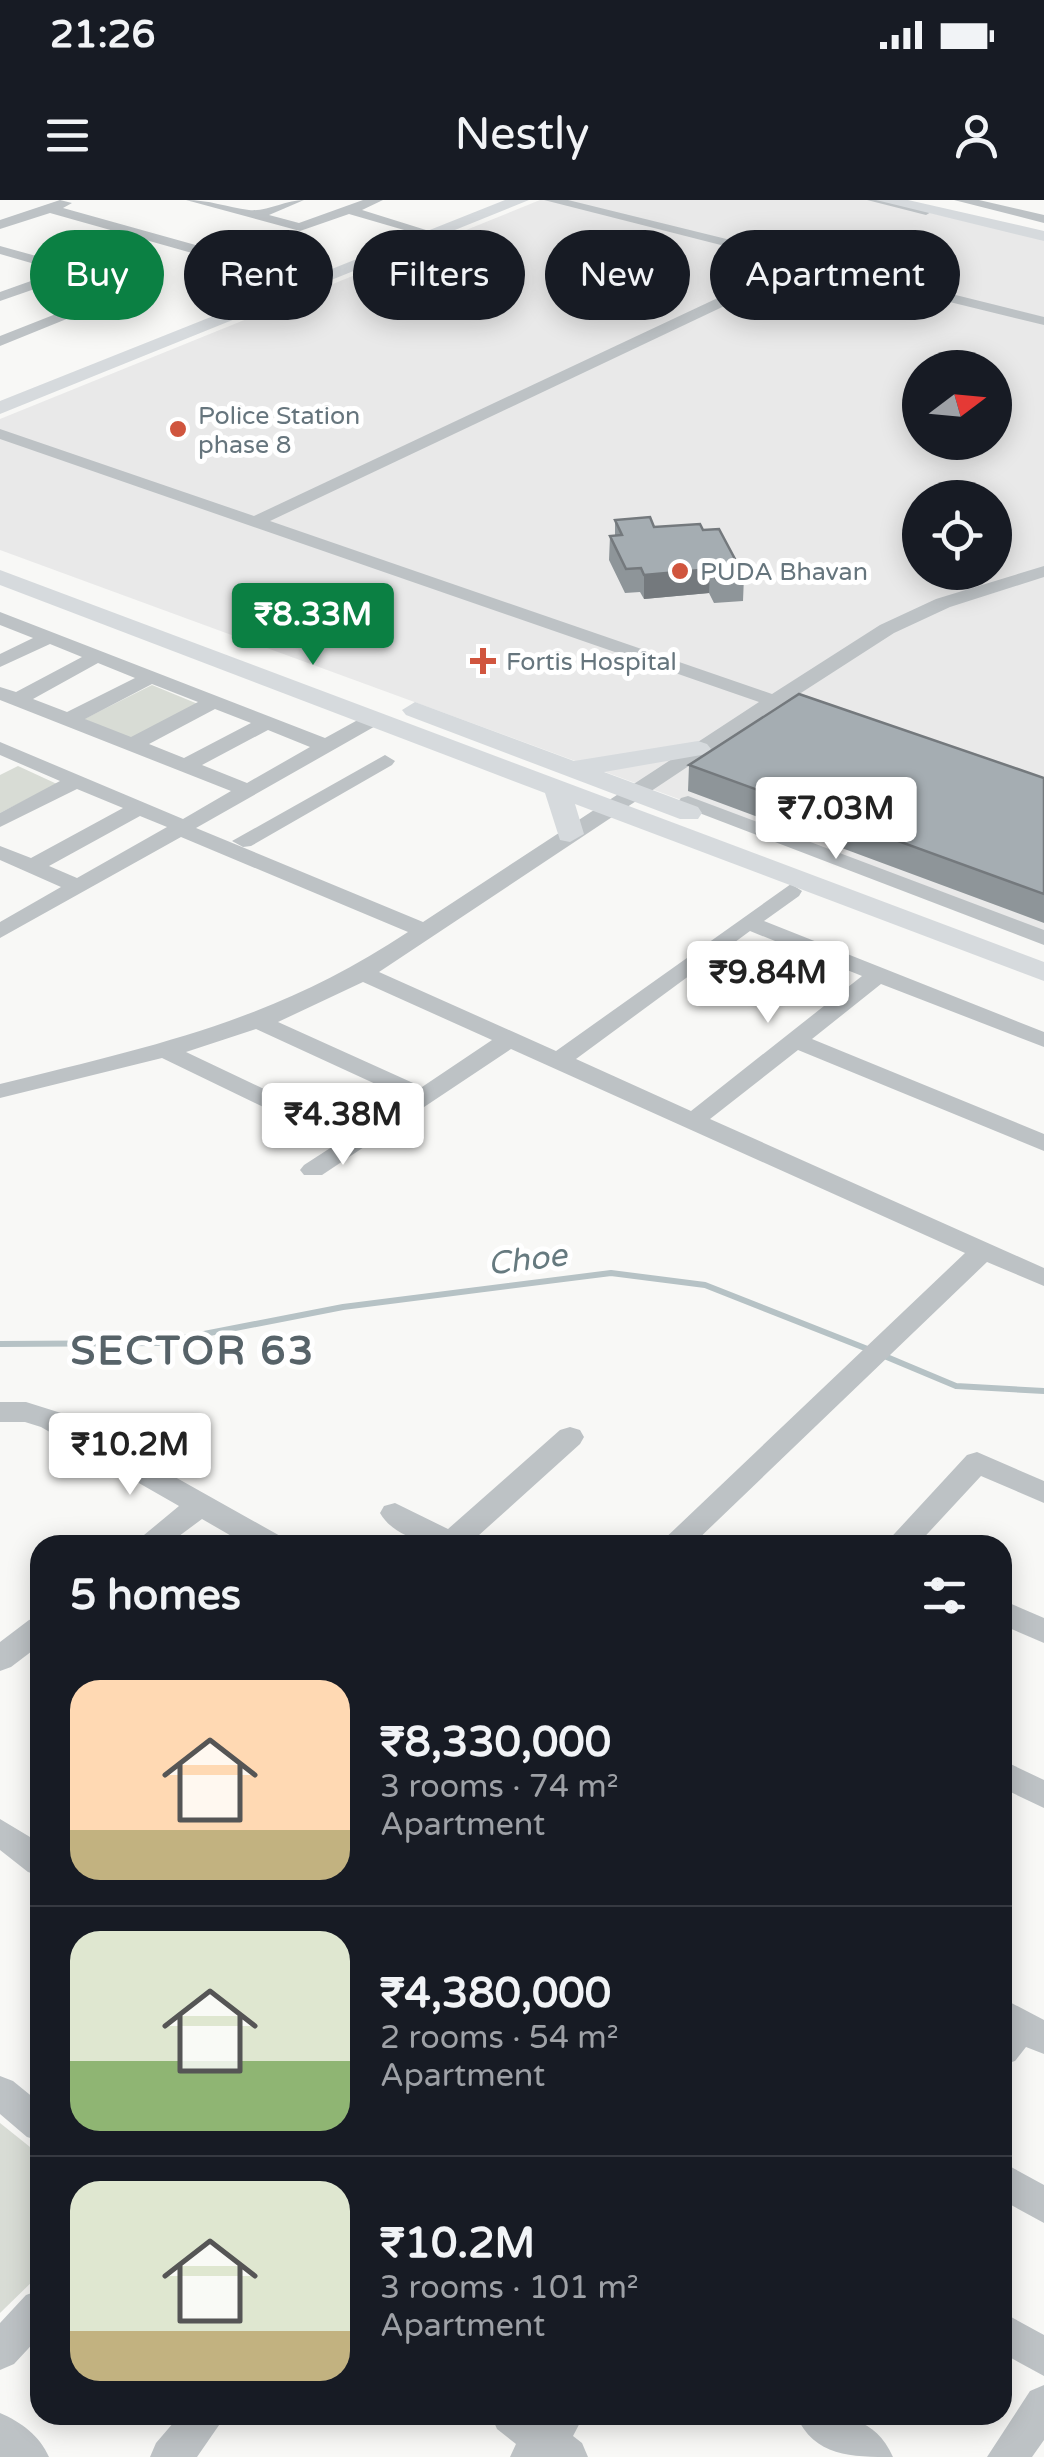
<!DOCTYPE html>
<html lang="en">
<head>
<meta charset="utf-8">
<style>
  body { margin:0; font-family:"Varela Round",sans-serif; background:#242831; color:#f1f3f6; height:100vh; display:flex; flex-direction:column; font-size:38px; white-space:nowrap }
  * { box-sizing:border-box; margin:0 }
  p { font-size:32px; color:#9ea1a6 }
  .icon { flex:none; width:55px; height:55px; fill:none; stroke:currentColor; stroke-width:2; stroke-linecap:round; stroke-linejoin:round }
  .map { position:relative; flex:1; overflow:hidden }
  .side { position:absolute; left:30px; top:1335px; width:982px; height:890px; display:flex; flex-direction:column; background:#171b24; border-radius:30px; box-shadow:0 5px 25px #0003 }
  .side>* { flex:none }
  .hud { position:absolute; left:30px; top:30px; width:985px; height:90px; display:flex; gap:20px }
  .needle { width:65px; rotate:74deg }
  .buttons { position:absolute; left:902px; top:150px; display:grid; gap:20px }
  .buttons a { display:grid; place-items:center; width:110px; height:110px; border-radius:50%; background:#171b24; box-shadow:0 5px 25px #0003; font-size:50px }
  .price { position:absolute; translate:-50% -85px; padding:0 22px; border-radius:10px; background:#fff; color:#222; font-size:32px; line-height:65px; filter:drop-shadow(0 2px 5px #0008) }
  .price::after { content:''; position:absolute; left:50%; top:60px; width:30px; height:22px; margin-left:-15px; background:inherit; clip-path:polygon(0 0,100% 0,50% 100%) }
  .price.selected { background:#0b8043; color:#fff }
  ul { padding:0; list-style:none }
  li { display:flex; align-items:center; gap:30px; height:250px; padding:0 40px }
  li+li { border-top:2px solid #363941 }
  li span { display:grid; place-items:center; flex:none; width:280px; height:200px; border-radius:30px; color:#555 }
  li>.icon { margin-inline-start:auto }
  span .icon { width:120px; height:120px; fill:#fffc; stroke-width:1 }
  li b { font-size:42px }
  h2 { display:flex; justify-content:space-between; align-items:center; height:120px; padding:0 40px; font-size:42px }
  .chip { padding:0 35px; border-radius:45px; background:#171b24; box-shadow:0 5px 25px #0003; font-size:35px; line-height:90px }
  .chip.selected { background:#0b8043; color:#fff }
  .status { display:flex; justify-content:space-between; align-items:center; height:70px; padding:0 50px; background:#171b24; direction:ltr }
  .status svg { height:28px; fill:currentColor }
  header { display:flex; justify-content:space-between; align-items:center; height:130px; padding:0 40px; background:#171b24; font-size:45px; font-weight:600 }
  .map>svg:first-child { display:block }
  .built { fill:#e9e9e9; fill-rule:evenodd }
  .green { fill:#d8dcd5 }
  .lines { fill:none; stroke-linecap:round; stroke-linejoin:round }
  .stream { stroke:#b6c2c5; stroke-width:6 }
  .minor { fill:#bdc2c5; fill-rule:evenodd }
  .major { fill:#d6dadd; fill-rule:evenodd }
  .wall { fill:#8e9599 }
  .shaded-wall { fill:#74797d }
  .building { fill:#a5adb2; stroke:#74797d; stroke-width:2.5 }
  .poi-dot { fill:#d0553e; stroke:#fff; stroke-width:4 }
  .labels { text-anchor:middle; stroke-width:10; stroke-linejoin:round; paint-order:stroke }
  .far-poi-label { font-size:25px; fill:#66757d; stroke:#fff; text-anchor:start }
  .water-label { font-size:32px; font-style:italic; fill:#667a7f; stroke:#fff }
  .district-label { font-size:40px; font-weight:bold; letter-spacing:2.5px; fill:#576369; stroke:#fff }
</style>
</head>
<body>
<div class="status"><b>21:26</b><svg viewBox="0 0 49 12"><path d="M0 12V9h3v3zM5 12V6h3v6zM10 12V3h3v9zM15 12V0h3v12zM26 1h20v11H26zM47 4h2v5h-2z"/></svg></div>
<header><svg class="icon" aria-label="menu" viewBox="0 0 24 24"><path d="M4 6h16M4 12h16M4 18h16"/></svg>Nestly<svg class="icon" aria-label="person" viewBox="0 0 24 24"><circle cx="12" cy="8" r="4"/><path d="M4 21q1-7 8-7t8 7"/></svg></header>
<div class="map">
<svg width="1044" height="2257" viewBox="0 0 1044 2257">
  <rect width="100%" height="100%" fill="#f8f8f6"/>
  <path class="built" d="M540,0H875L1044,39V733L0,350V219ZM920,168H995V242H920ZM920,298H995V372H920Z"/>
  <path class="green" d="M152,485L198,504L130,539L84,519Z
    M18,566L57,584L0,613V575Z
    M0,1923L40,1955V2074L0,2113Z"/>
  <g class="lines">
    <path class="stream" d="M0,1144L158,1143L343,1107L611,1073L705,1085L870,1150
      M882,1155L956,1186L1044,1191"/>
    <path class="minor" d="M60,0L72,3L63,8L235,56L249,81L281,99C259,113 234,80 224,62L50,13L0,29V20Z
      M186,0C209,0 227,7 249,10C266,12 286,0 304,0L269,15L299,23L363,0H383L362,10L442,35L435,39L349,14L300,31Z
      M544,0H568L804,58L817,53L824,57L819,61L1044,117V125L807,67L270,321L772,494L880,425L936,399L1044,366V377L950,407L894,433L790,500V508H776L379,772L556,851L791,684L802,691L799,696L764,721L1044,832V847L881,784L812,839L1044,934V951L798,850L710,919L1044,1068V1086L987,1062L692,1345H658L965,1053L511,849L322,975H304L300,970L304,965L338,943L162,858L0,898V884C153,846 274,821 408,732L181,637L0,738V722L61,687L0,660V646L31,658L123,608L77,589L0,627V613L60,581L0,555V542L183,619L231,591L0,500V487L16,492L82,457L50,444L0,467V454L33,438L0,425V412L325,538L365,516H379V524L196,628L423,722L759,502L0,239V229L254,316L792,63ZM98,463L135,478L67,512L33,499ZM152,484L198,502L131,537L85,519ZM215,509L251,523L184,558L149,544ZM268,530L310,547L247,583L202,565ZM140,616L167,627L77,678L49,666ZM750,731L862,776L691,911L576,859ZM363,782L492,840L422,887L278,822ZM256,829L406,898L355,932L186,852Z
      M867,0H893L933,11L926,15Z
      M954,0H979L1044,15V23Z
      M0,46L141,85L143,88L0,146V136L122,88L75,75L0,101V92L59,71L0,54Z
      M385,555L395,561L392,565L251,646L243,647L232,641Z
      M688,596L1044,730V745L681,606L678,602L681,598Z
      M0,1202H26L61,1213L282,1337L286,1345H247L202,1319L167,1345H132L179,1306L41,1227L25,1222H0Z
      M570,1227L580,1230L584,1237L580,1244L468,1345C438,1345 397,1342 380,1313L384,1306L395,1303L448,1329L560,1230Z
      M977,1252L1044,1281V1303L981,1276L917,1345H884L967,1255Z
      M1002,1400L1044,1418V1443L1002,1425Z
      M40,1417V1445L11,1467L0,1471V1442L29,1420Z
      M1002,1560L1044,1580V1608L1002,1588Z
      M0,1619L40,1643V1676L28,1672L0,1650Z
      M1002,1798L1044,1820V1854L1026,1847L1015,1861L1002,1865Z
      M0,1876L13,1881L40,1903V1941L27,1937L0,1914Z
      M1002,1962L1044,1985V2023L1002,2000Z
      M40,2090V2136L14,2164L0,2170V2123L26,2095Z
      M1002,2112L1044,2135V2176L1002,2153Z
      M1044,2185V2240L1032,2257H987L1030,2191Z
      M0,2213C21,2222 40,2236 49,2257H0Z
      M180,2215H226L197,2257H150L156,2243Z
      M491,2215H584L573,2236L582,2243L588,2257H510L516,2244L497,2229Z
      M796,2215C836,2215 874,2213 893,2257C852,2257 814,2257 796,2215Z"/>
    <path class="major" d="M505,0H529L0,214V201Z
      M876,0H908L1044,31V41Z
      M0,370L1044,762V781L575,604L584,634L570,642L560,640L545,593L0,385Z
      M415,502L574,561L698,541L707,544L711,549L707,554L604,572L698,607L702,613L698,619H680L406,515L402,510Z"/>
  </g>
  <path class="wall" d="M615,320L654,327L703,330L744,376L743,401L714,403L709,393L644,399L640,392L625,393L609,360L610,336H615Z
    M689,565L1044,578V723L688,591Z"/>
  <path class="shaded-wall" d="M710,369L709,393L644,399V375Z"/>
  <path class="building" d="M650,317L654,327L700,324L703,330L719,329L744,376L716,379L710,369L644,375L641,368L626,369L610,336L622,335L615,320Z
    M799,494L1044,578V694L689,565Z"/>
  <g class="poi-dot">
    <circle cx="178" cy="229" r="10"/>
    <circle cx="680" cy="371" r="10"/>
    <path d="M478 446h10v10h10v10h-10v10h-10v-10h-10v-10h10z"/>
  </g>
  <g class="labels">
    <g class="far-poi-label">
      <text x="198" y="224">Police Station<tspan x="198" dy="29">phase 8</tspan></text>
      <text x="700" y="380">PUDA Bhavan</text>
      <text x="506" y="470">Fortis Hospital</text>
    </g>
    <g class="water-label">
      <text transform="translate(527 1059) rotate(-7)" y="11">Choe</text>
    </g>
    <g class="district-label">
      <text x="193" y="1164">SECTOR 63</text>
    </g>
  </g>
</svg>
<div class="buttons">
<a><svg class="needle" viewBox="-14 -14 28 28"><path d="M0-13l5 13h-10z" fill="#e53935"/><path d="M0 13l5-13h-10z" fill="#9ea1a6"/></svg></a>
<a><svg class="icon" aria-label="locate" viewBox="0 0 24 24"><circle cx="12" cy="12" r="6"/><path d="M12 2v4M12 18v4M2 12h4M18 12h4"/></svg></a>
</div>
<b class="price selected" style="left:313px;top:468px">₹8.33M</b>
<b class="price" style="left:836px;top:662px">₹7.03M</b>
<b class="price" style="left:768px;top:826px">₹9.84M</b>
<b class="price" style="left:343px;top:968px">₹4.38M</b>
<b class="price" style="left:130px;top:1298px">₹10.2M</b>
<div class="hud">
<a class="chip selected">Buy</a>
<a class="chip">Rent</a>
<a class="chip">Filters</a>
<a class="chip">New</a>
<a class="chip">Apartment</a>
</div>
<section class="side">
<h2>5 homes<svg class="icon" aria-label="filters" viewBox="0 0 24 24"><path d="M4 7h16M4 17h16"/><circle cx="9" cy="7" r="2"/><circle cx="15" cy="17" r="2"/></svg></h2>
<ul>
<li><span style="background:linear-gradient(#ffd9b3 75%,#c2b280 0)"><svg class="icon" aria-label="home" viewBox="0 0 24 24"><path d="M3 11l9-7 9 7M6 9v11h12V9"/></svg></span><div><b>₹8,330,000</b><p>3 rooms · 74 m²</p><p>Apartment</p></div></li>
<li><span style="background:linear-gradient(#dfe7d0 65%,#8fb573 0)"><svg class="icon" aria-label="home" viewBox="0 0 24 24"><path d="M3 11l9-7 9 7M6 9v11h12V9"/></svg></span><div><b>₹4,380,000</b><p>2 rooms · 54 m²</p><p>Apartment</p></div></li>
<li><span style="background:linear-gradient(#dfe7d0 75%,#c2b280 0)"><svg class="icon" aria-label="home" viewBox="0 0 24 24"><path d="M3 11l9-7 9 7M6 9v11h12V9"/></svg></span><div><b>₹10.2M</b><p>3 rooms · 101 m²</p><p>Apartment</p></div></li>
</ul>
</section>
</div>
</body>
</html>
